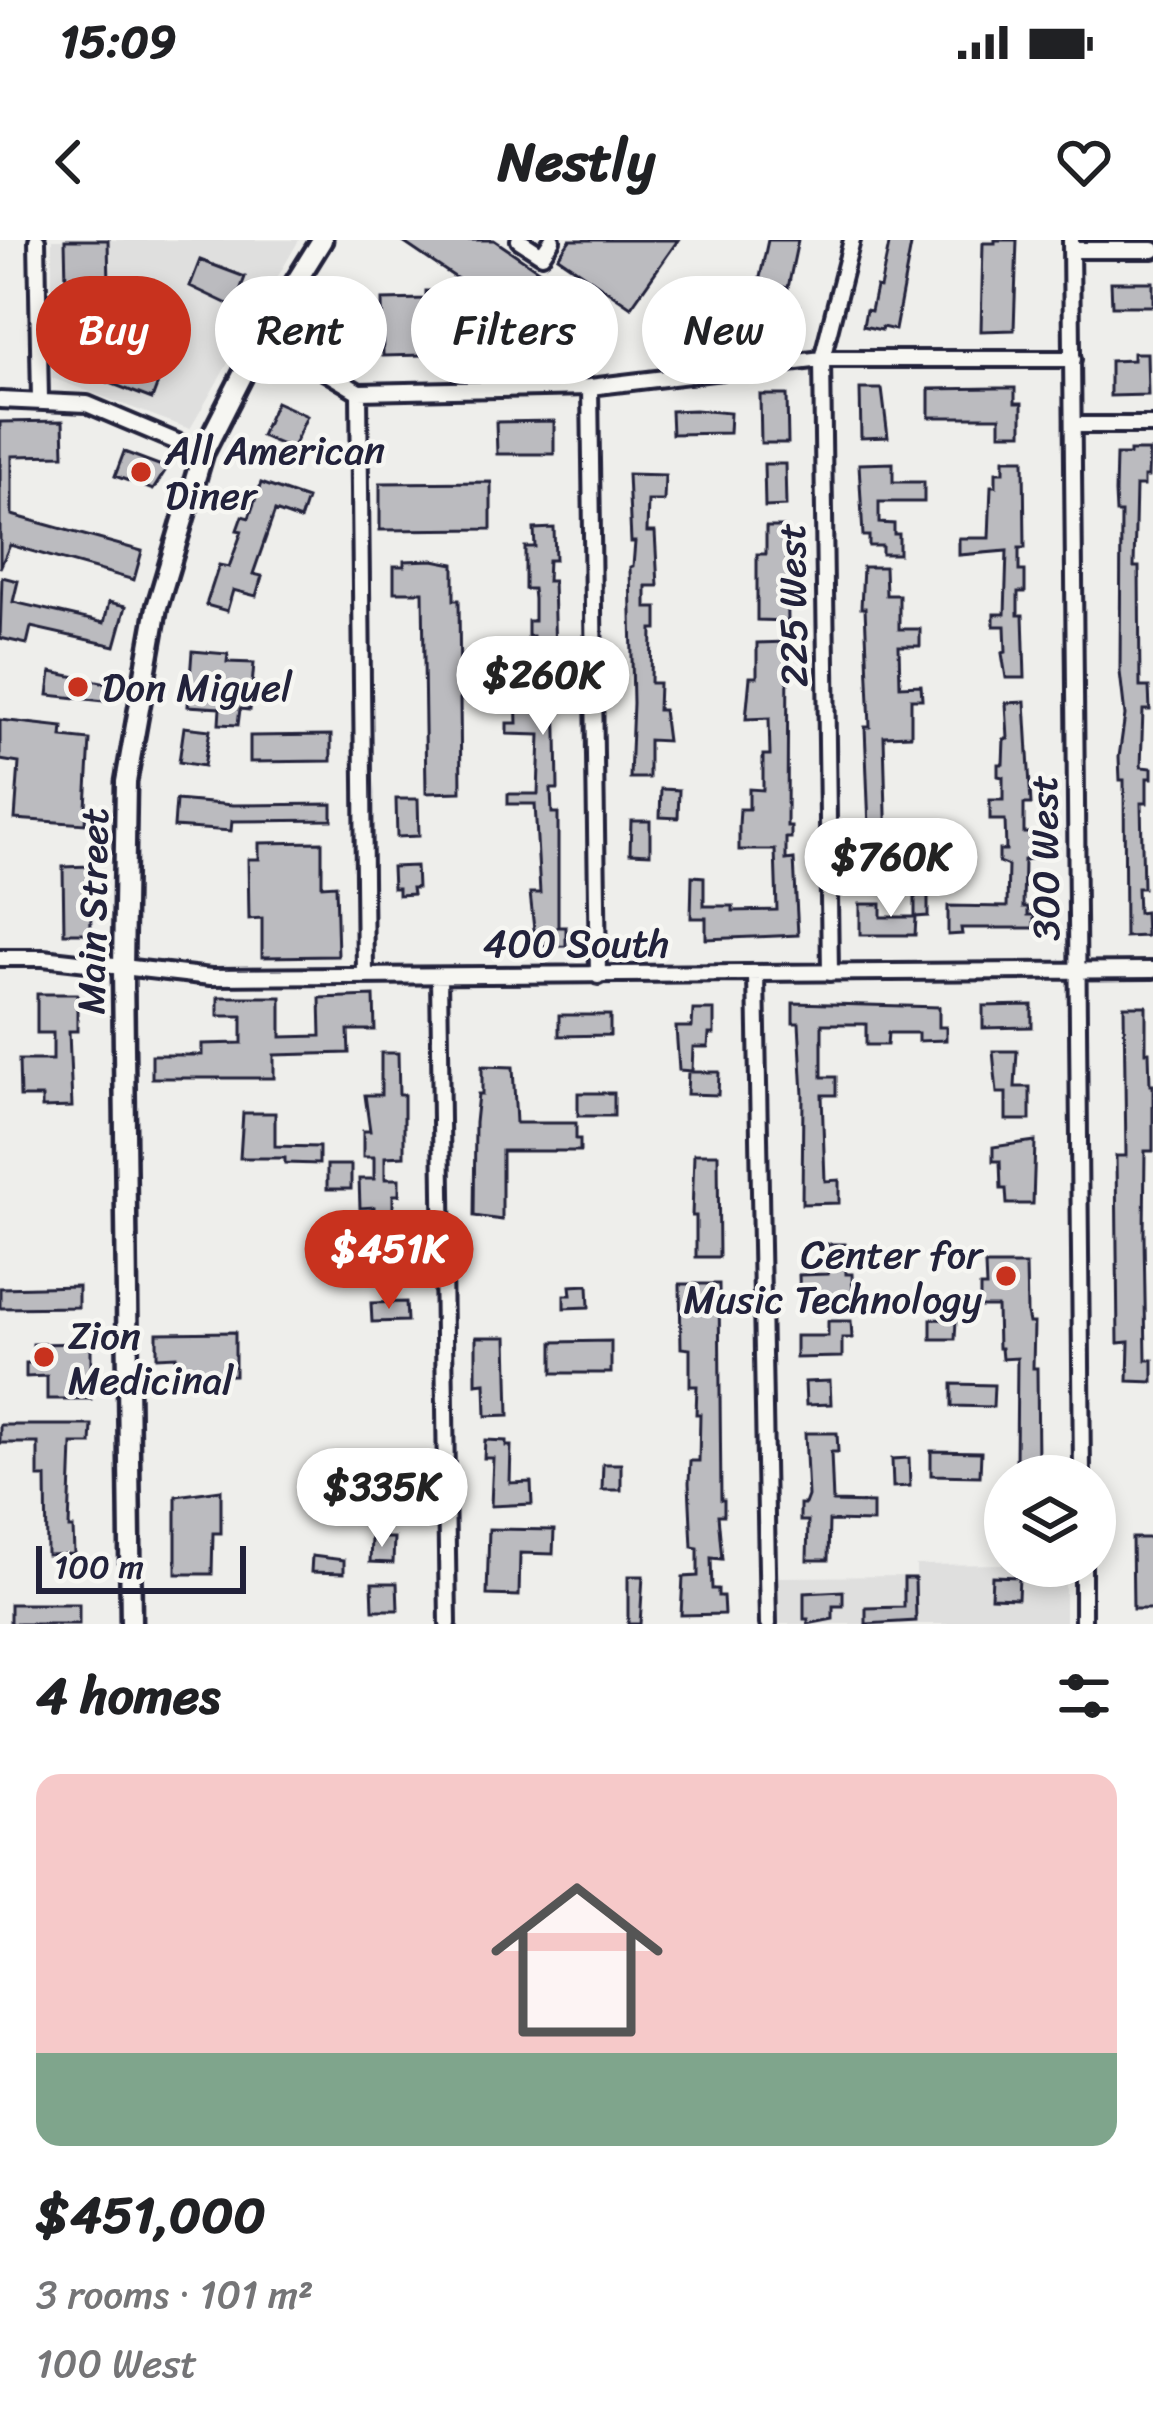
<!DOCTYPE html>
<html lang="en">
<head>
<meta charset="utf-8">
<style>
  body { margin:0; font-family:Sriracha,sans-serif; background:#f6f6f6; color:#202124; height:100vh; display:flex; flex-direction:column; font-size:45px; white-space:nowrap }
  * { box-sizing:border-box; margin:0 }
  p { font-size:39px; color:#757577 }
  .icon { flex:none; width:66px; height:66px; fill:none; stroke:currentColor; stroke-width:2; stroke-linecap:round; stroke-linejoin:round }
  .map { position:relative; height:1384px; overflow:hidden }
  .drawer { display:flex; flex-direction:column; background:#fff; flex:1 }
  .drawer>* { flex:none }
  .hud { position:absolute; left:36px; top:36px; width:1083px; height:108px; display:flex; gap:24px }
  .tools { position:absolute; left:984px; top:1215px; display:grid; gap:24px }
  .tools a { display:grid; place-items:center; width:132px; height:132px; border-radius:50%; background:#fff; box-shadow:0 6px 18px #0003; font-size:60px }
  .scale { position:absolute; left:36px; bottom:30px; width:210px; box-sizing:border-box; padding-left:12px; border:6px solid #22223b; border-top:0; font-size:33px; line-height:42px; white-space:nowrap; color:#22223b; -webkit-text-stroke:9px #f6f6f2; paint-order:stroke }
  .price { position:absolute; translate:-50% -102px; padding:0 27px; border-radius:42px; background:#fff; color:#222; font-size:39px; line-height:78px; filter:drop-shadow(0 3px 6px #0008) }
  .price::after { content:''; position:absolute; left:50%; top:72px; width:36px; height:27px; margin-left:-18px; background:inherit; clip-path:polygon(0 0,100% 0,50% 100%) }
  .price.selected { background:#c8321e; color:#fff }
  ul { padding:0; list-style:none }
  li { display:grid; align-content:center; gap:24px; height:636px; padding:0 36px }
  li span { display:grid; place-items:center; height:372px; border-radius:24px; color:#555 }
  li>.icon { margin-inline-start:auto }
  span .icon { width:216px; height:216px; fill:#fffc; stroke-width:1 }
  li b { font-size:51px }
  h2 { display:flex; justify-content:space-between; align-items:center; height:144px; padding:0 36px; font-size:51px }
  .tag { padding:0 42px; border-radius:54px; background:#fff; box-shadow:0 6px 18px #0003; font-size:42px; line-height:108px }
  .tag.selected { background:#c8321e; color:#fff }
  .status { display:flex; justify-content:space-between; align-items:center; height:84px; padding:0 60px; background:#fff; direction:ltr }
  .status svg { height:33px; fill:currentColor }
  header { display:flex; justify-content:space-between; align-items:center; height:156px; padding:0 36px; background:#fff; font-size:54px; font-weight:800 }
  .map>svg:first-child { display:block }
  .built { fill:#dfdfde }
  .building { fill:#bbbbbf; stroke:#22223b; stroke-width:3 }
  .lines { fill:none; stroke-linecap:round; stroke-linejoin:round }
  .minor-casing { stroke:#22223b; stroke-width:22 }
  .major-casing { stroke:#22223b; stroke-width:27 }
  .minor { stroke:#f6f6f2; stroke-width:14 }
  .major { stroke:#f6f6f2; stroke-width:18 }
  .poi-dot { fill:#c8321e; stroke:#f6f6f2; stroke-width:4.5 }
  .labels { text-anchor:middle; stroke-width:9; stroke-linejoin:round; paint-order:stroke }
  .poi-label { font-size:39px; fill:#22223b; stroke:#f6f6f2; text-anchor:start }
  .street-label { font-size:39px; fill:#22223b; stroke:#f6f6f2 }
</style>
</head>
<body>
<div class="status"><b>15:09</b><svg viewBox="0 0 49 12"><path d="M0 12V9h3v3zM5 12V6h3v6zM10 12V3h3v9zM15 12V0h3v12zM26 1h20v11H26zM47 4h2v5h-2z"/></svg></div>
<header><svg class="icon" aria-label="back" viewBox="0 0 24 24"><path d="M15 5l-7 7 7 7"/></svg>Nestly<svg class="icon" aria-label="heart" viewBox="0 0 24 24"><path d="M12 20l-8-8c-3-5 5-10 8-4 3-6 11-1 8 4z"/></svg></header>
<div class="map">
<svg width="1153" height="1384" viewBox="0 0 1153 1384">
  <rect width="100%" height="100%" fill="#eeeeeb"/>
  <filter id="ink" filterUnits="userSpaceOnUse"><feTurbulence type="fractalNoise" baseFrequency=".00833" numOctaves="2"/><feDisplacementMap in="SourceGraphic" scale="24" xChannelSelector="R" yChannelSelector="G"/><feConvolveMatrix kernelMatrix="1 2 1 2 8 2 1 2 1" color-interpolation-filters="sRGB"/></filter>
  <g filter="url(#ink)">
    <path class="built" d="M52,0H299L190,189L52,138Z
      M1005,1324L1065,1326V1384H774L773,1337L916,1336V1325Z"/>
    <path class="building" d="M65,0H108L110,93L165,113V124L152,159L68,127Z
      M400,0H494L606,76L576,119Z
      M570,0H678L631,67L558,17Z
      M768,0H798L788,48L759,42Z
      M890,0H912L895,90L882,87L881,90L863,86L866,70L871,71L876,47L880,48Z
      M995,0H1017L1014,90L981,91L983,3H995Z
      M200,20L245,37L234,67L190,46Z
      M1111,42H1153V66H1112Z
      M426,51H464V114L383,116L382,60L426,59Z
      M800,66L802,88L744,96L741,73Z
      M720,70L721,100L689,101L688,72Z
      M1133,113H1147L1148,155L1110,156V121L1133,120Z
      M997,148H1015V163H1022V193H1000V177H929V149Z
      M860,149H882L888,197L861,198Z
      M760,155H787L788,203H761Z
      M276,162L307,176L292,209L261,196Z
      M695,170L730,173L729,193L672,194L671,171Z
      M63,181L64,215L12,216V275L142,311L134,340L10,305L0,328V182Z
      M554,181V214H497L496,182Z
      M1130,211H1149L1148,237H1144V246H1136L1134,327H1139L1140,447H1149L1150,470H1143L1141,527L1152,528V538H1147V563H1141L1143,648H1137L1138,673L1145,672L1146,696L1125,697L1124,540H1120L1119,517L1125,475L1120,432L1121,273H1116L1115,253L1116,215H1130Z
      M124,212L167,228L153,250L115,236Z
      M1004,219H1024L1025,308H1019V331H1025V352H1018V375H1023L1025,438H1006L1002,413L1006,412L1005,386H994V374H1005L1007,311L959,315V298H989L991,246H996V232H1004Z
      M893,223V242H924V262H879V283L894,284V294H899V314H882V306H869V296H863L859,224Z
      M764,224H785L786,266L765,267Z
      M628,234L665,235L664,261H648L647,292H655L658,346H646V368H657V389H652L651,443H659L658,470H663L667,501L649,500V538H630L633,463L630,327L633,326L635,302H631Z
      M491,242V289L380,290V243Z
      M261,243L307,259L300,280L275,271L253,334L262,336L256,356L233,350L227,371L206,365L219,325L229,327L242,291L237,290L242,276L249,278Z
      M766,287H786L788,381L757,380V314H766Z
      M554,288L555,320H548L547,341H553L557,494L558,549H551L552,573H558V687H566V706L536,707L530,653H540L535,564H508V554H538L540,495L507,494V483H517L516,450H535L533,396H528V381H534V359L533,349H525V307H535L534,289Z
      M433,320L454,324V360H459L461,552L426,553L423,352H394V326H404V321Z
      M863,327H885L886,355H899V389H920V406H899L900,446L921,445L922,459H911V495L884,496L887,612H865L864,588H869L865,487H870L865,368H861Z
      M2,337L18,341L13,362L104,383L109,362L126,366L115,406L31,387L27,404L0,398Z
      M788,402L787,586H791V598H786V620L794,619L798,695L706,699V678H691L692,636L704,637V666H733V671L777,670L775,610H739V586L740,569H749V549L763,550V515H770L769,478L746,479L750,437H757V403Z
      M192,411L228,414L227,422L254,423L250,470L240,469L238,485L219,484L220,468L188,466Z
      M51,432L107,443L105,461L48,455Z
      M1025,462L1031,564H1024V593H1030L1031,619L1024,620L1023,667H1028V675H1034V688H961L962,694L948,695V666L1007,667L1008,626L999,622V610H1006L1005,580H990V560H1003V537L998,536V524H1003L1004,499H1008L1006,463Z
      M0,480L63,487L62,497L90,500L85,584L15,579L19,523L0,520Z
      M184,487L210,490L204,526L179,522Z
      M331,495V521L250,522V496Z
      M661,549L679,550L678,578L660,577Z
      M396,559H418L419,596L397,597Z
      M176,560L233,565L332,564V580L232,581L231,591L174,587Z
      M631,581H650V614L630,613Z
      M322,602V646L336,645L338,716L262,717V678L249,679L248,619H259V603Z
      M90,626L91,693H64L63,627Z
      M416,626L417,648H412L413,654L398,655V648H393L392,627Z
      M915,655H928V676L916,677L915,695H860V664H881V677H915Z
      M37,754H77V791H69L72,867L42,868V857H20L19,820H53V793H37Z
      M374,756L375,790H348L349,813L274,815V838H152V815H202V804L242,803V776H218V757H281V797L321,796L320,758Z
      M793,763L939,767V787H946V800L918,801V793H888L887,805H866V784H822V837H836V855H822L825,941L839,940V963L802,964L803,855L799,783H793Z
      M1032,765V787L983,788V766Z
      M1124,766H1146V812H1149L1150,845H1153V911H1145L1144,995L1146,1120H1153V1142L1128,1141L1129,1102L1118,1103L1116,916H1126Z
      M693,770H714V794H709L708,807H693L692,831L679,830L676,787H692Z
      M559,775H610V795L559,796Z
      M993,811H1017L1015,847H1030V880H1006V853H997Z
      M381,813H398L399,855H404V916L385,917V939H399V955H393V983H401L402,1022H406L407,1040L372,1041L374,967L360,968L359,939H374V917H363V891H370L365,855H381Z
      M482,826L513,827L516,883H576V899H580V911H502V980L474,976L475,883L478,854H482Z
      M688,832H719L718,855L687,854Z
      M578,853H614V876H578Z
      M243,873H275V906L319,907V924L285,923V918H240Z
      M1035,901L1033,964H1007L1006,949H1001L1000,921H993V907Z
      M694,914H718L719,1017H696V976H692Z
      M327,925H351V949H327Z
      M827,1004H845L846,1034H852L853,1059L800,1060L799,1035L828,1034Z
      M985,1025H1026L1027,1073L1029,1083H1034L1033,1128H1037L1038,1224H1016L1017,1118L1002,1119L1001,1108H998L997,1067H980V1047H986Z
      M680,1044H719L721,1260H724V1275H718L722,1319L711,1318L712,1349H718V1356H723L724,1374L681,1375L683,1337L698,1336V1308L692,1307L689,1243L690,1221H699L700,1174H696L697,1146H690V1109L681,1108Z
      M588,1045L589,1067L564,1068V1055H571L570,1046Z
      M78,1046V1067L0,1068V1048Z
      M406,1062L407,1081L372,1082L371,1063Z
      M931,1079L956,1080L955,1099H931Z
      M828,1081H851L852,1098H842V1117L796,1118V1096H828Z
      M235,1092V1135L177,1136L176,1116L157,1117V1093Z
      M476,1097H507L509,1175L486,1176L485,1143L476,1144Z
      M611,1101V1133H553V1102Z
      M91,1103V1159H47V1136L26,1137V1123H33V1104Z
      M830,1141L831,1164L806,1165L805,1142Z
      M952,1144L994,1145L993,1167L952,1166Z
      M0,1185H92L91,1204H72L69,1288H73L74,1314L47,1315L46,1237H38V1203H0Z
      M805,1193H837L838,1212H831L833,1262L873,1263V1282L829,1281L828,1320H807L808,1281H800V1264H805L808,1256Z
      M485,1200L506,1201V1206H511L510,1243L531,1242L532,1264L491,1266L493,1218H484Z
      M931,1211L981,1212L980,1236L931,1235Z
      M909,1218L910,1246L893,1247L892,1219Z
      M603,1224H621V1250H602Z
      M221,1250V1293H213L212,1334H176V1256Z
      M363,1254H394V1276H364Z
      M489,1289L554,1290L553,1314L520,1313L519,1356L487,1355Z
      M371,1298H394L393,1323L370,1322Z
      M1132,1298H1153V1369H1133Z
      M312,1316L344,1320V1333L311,1332Z
      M628,1336H643L640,1384H628Z
      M992,1336L1019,1337L1018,1358L991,1357Z
      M904,1338H915L916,1381L866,1384V1368L904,1367Z
      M372,1343H397L398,1370H373Z
      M843,1351V1366H833V1379L808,1384V1379H804V1353Z
      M10,1364H79V1384H10Z"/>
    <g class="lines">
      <defs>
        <path id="minor" d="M37,0L40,159
          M519,0L542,15L552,0
          M1071,0L1082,1236
          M1071,10H1153
          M263,95L359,152L590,147L822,119H1073
          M590,147L598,736
          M359,152L365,736
          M0,160L87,164L203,213
          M1073,185H1153
          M0,718H43L211,737L1153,730
          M830,733L822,119L852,0
          M756,735L768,1384
          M439,736L448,1384
          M1083,1326V1384"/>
        <path id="major" d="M131,1384L123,728L126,542L157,367L203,213L263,95L322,0"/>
      </defs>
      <use href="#minor" class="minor-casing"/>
      <use href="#major" class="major-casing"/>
      <use href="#minor" class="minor"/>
      <use href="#major" class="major"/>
    </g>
  </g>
  <g class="poi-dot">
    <circle cx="141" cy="232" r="12"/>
    <circle cx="78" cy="447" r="12"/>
    <circle cx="1006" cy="1036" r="12"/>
    <circle cx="44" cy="1117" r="12"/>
  </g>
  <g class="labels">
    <g class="poi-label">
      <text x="165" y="224">All American<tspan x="165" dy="45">Diner</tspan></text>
      <text x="102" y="461">Don Miguel</text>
      <text x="982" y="1028" text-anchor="end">Center for<tspan x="982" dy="45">Music Technology</tspan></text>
      <text x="68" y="1109">Zion<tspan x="68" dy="45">Medicinal</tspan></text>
    </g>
    <g class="street-label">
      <text transform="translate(792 365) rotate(-91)" y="14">225 West</text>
      <text transform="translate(1044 618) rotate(-91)" y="14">300 West</text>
      <text transform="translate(92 671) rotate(-89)" y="14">Main Street</text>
      <text x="576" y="717">400 South</text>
    </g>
  </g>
</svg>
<div class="tools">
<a><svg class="icon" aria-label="layers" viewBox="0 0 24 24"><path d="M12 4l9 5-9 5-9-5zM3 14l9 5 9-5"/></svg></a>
</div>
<div class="scale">100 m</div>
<b class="price" style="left:543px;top:498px">$260K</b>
<b class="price" style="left:891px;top:680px">$760K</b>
<b class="price selected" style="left:389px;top:1072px">$451K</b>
<b class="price" style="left:382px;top:1310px">$335K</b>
<div class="hud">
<a class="tag selected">Buy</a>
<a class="tag">Rent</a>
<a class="tag">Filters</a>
<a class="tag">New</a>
</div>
</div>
<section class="drawer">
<h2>4 homes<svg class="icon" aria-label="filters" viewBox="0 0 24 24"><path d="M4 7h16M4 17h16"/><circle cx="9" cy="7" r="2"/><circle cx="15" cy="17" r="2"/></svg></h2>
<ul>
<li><span style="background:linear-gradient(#f6c9c9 75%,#7fa58c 0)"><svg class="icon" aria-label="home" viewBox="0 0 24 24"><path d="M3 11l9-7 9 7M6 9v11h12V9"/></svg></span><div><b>$451,000</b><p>3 rooms · 101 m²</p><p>100 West</p></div></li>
</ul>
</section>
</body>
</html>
